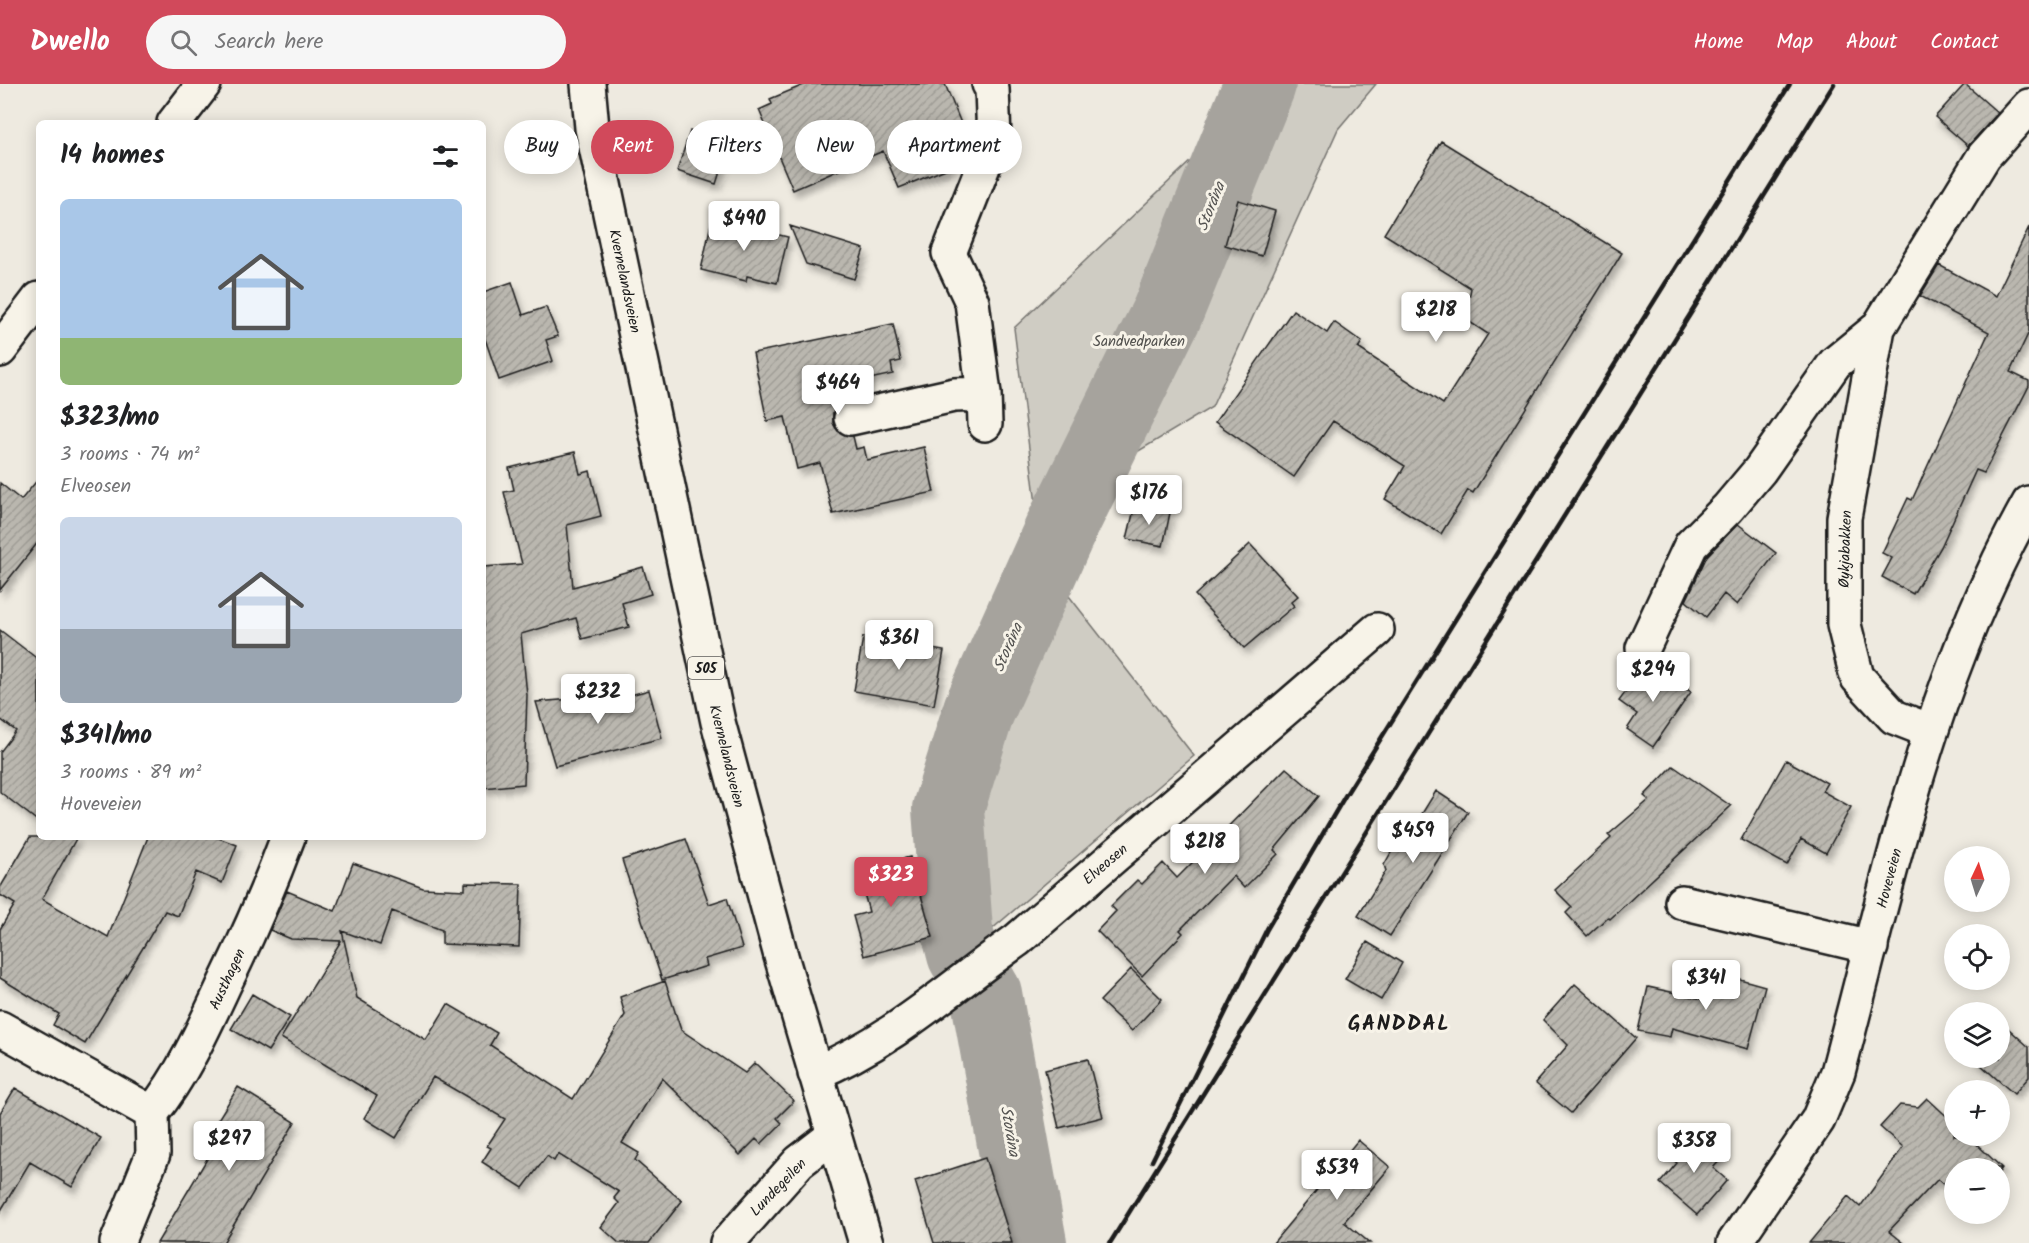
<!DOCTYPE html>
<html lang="en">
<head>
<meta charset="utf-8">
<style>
  body { margin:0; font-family:Kalam,sans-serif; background:#f6f6f6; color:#202124; height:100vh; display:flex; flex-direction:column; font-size:22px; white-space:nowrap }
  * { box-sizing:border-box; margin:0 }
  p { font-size:20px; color:#757577 }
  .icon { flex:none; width:33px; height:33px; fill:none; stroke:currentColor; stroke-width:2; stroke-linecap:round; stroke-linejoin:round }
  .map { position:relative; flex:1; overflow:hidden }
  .panel { position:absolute; left:36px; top:36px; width:450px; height:720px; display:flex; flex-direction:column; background:#fff; border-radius:9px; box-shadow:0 3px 15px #0003 }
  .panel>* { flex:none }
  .banner { position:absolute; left:504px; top:36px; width:570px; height:54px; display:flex; gap:12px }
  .needle { width:39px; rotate:4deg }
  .fabs { position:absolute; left:1944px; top:762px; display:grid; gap:12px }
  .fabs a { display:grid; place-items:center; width:66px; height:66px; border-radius:50%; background:#fff; box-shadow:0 3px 15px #0003; font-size:30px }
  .price { position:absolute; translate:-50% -51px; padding:0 14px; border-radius:6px; background:#fff; color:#222; font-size:20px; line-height:39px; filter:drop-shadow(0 2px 3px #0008) }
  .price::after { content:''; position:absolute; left:50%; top:36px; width:18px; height:14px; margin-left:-9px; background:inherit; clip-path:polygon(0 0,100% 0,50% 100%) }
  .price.on { background:#d1495b; color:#fff }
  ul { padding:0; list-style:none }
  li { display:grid; align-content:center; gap:12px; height:318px; padding:0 24px }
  li span { display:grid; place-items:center; height:186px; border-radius:9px; color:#555 }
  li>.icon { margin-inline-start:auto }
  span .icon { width:108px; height:108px; fill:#fffc; stroke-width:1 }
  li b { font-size:26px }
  h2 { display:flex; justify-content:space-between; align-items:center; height:72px; padding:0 24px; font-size:26px }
  .chip { padding:0 21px; border-radius:27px; background:#fff; box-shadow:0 3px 15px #0003; font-size:21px; line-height:54px }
  .chip.on { background:#d1495b; color:#fff }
  header { display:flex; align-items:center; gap:36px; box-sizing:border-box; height:84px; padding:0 30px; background:#d1495b; color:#fff }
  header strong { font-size:28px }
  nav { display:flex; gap:33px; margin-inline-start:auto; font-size:21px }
  .search { width:420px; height:54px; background:#f6f6f6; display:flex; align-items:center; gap:15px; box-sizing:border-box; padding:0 21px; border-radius:33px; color:#757577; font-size:22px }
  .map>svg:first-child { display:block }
  .green { fill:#cfccc3; stroke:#767470; stroke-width:1.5 }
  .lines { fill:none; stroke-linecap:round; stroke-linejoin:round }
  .river { stroke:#a6a39d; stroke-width:72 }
  .building { fill:url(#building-hatch); stroke:#1c1c1c; stroke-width:1.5; filter:url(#shadow) }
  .minor-casing { stroke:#1c1c1c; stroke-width:38 }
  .secondary-casing { stroke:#1c1c1c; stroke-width:38 }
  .primary-casing { stroke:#1c1c1c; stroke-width:38 }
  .minor { stroke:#f7f3e8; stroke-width:33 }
  .secondary { stroke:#f7f3e8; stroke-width:33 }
  .primary { stroke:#f7f3e8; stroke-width:33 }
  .rail { stroke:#1c1c1c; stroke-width:4.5 }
  .labels { text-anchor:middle; stroke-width:6; stroke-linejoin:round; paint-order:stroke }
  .shield { fill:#f7f3e8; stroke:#5e5c59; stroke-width:1.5 }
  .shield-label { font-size:14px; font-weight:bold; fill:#1c1c1c }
  .street-label { font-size:15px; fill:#1c1c1c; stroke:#f7f3e8 }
  .park-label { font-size:15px; fill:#52514e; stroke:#f7f3e8 }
  .water-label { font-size:16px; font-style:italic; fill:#535250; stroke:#f7f3e8 }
  .district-label { font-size:21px; font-weight:bold; letter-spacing:1.5px; fill:#1c1c1c; stroke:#f7f3e8 }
</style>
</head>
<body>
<header>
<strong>Dwello</strong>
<div class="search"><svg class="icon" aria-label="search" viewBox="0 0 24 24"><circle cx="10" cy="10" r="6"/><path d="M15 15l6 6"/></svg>Search here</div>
<nav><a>Home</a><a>Map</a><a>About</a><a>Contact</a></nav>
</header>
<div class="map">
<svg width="2029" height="1159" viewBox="0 0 2029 1159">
  <defs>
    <pattern id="building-hatch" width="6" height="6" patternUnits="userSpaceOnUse" patternTransform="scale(1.5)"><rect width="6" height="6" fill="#bab7af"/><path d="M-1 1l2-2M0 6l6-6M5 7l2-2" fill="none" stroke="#9f9d96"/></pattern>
    <filter id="shadow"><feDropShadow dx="3.5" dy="6" stdDeviation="3" flood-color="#0004"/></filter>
  </defs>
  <rect width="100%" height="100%" fill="#eeeae0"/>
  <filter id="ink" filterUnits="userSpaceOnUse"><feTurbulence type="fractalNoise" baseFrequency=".0167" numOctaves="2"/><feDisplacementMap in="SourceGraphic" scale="12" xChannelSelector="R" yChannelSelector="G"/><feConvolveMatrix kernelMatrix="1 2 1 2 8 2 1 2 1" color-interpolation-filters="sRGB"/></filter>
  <g filter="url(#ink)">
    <path class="green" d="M1269,0H1376L1338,45L1212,323L1037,428L1014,244L1268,4Z
      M1069,512L1194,672L963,870L953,794L962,732L987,639Z"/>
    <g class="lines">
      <path class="river" d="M1031,1159L986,910L963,870L957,847L948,725L979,626L1060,446L1167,229L1260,0"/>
    </g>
    <path class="building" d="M806,0H945L967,54L947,62L953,82L899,104L883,67L793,106L759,26L772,20L770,15Z
      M1965,0L1998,29L1968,62L1935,33Z
      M690,47L729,60L716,100L677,87Z
      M1441,57L1622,169L1473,409L1468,406L1441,450L1385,415L1405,382L1333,337L1294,393L1215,338L1293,226L1327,249L1334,238L1362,258L1358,264L1443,320L1488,250L1465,235L1471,204L1384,150Z
      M1238,116L1275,127L1262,172L1225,161Z
      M712,135L788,153L777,199L747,192L746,197L701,186Z
      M790,142L864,165L854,195L806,180Z
      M2029,143V248L2010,288L2029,297V302L1984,389L1976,386L1941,463L1913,510L1882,493L1892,474L1882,469L1908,414L1912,416L1989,248L1920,212L1939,181L1996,212Z
      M512,198L523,231L546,223L558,252L546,256L553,277L499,296L483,249V208Z
      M893,240L901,277L891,279L893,290L842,301L845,317L833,328V339L838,347L853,352L856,365L864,363L867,376L924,363L934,408L833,430L820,379L797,385L785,333L767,337L753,269Z
      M575,368L580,390L590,387L601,432L567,441L573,503L643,483L651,510L622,519L629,543L582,555L576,534L521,550L527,611L524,700L483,704V483L522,480L504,408L514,406L509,384Z
      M39,394V457L0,506V399L21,416Z
      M1135,421L1170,429L1163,462L1127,455Z
      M1738,440L1776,469L1737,521L1724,510L1706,533L1686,517L1707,472Z
      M1250,460L1298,512L1291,518L1294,522L1244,564L1195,511Z
      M0,546L39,576V738L0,708V668L16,647L0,635Z
      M863,553L944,567L934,621L854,607Z
      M1651,580L1691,608L1653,663L1627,645L1637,630L1619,617L1644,583Z
      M649,606L662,654L555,682L536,618L622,611L623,613Z
      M1786,676L1827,699L1822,707L1851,723L1826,769L1801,755L1787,781L1741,756Z
      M1673,682L1731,722L1610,835L1608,833L1587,852L1566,829L1572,823L1555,806L1611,754L1608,751L1649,716L1644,712Z
      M1286,684L1319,712L1274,766L1278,770L1244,804L1233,792L1180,846L1183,849L1142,892L1097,847L1116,827L1111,822L1137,796L1142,800L1163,779L1177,794Z
      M1436,707L1468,728L1390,852L1358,832L1386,787L1384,781L1393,765H1400Z
      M30,753H77L42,815L108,853L148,753H216L237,761L222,799L196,788L178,832L165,827L85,960L53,941L59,930L0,894V845L15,820L0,811V804Z
      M686,755L709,820L727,814L742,864L705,875L707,882L662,896L622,776Z
      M910,773L933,853L864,872L853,832L869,828L858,787Z
      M353,779L423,804L465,806V799L521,800L519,863L442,860V846L392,827L380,861L342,847L357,914L426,956L448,920L497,949L490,961L573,1015L625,931L620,913L665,897L681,946L745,989L755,979L794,1017L777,1034L782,1039L761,1060L756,1055L740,1071L662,994L622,1059L639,1069L635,1076L682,1117L649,1159H619L601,1143L619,1119L614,1114L619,1108L558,1070L554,1077L547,1072L523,1104L482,1078L491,1064L487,1062L505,1035L433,993L396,1054L364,1034L377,1012L281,954L341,857L291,855L270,846L287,807L335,827Z
      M1367,858L1402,879L1381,916L1345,895Z
      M1131,885L1162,915L1132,947L1100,917Z
      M1711,887L1765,902L1748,965L1672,944L1670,953L1638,947L1648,903L1703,915Z
      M1575,900L1636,954L1571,1029L1535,999L1568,961L1543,936Z
      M252,910L290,933L268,967L231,945Z
      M2000,937L2029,963V993L2014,1010L1973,974H2000Z
      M1088,975L1103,1033L1059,1044L1045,986Z
      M238,1003L295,1038L223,1159H157L226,1043L217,1037Z
      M15,1004L101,1054L72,1103L30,1078L0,1128V1029Z
      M1927,1014L1954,1039V1052H1968L2002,1084L2000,1087V1084H1954V1103L1952,1101L1949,1105L1938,1095L1889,1147L1904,1159H1809L1848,1112L1860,1123L1903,1063L1880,1043L1900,1021L1918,1023Z
      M1690,1048L1721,1075L1713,1084L1727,1096L1697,1131L1660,1099L1677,1079L1669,1072Z
      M1358,1056L1390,1083L1344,1138L1370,1159H1273Z
      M985,1074L1012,1159H934L915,1097Z"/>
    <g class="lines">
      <defs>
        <path id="minor" d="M1878,244L1844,434V541L1857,593L1894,633L1930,647
          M851,334L954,311L984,310
          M985,340L984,310L972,218L949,169L994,55L992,5L989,0
          M1643,564L1691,461L1728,424L1760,386L1835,279L1878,244L1984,72L2029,22
          M1682,818L1871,863
          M0,944L152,1029C183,990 203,946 224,901C248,852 269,804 288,753
          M815,989C890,959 952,902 1017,856L1377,546
          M117,1159L153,1070L152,1029
          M727,1159L799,1078L834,1051"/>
        <path id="secondary" d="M1734,1159L1818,1036L1838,988C1889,796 1930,595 2029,419"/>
        <path id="primary" d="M588,0L592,44L718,638L781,872L866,1159
          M174,39L204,0
          M0,266L39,215"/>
      </defs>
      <use href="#minor" class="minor-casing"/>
      <use href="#secondary" class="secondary-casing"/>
      <use href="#primary" class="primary-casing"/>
      <use href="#minor" class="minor"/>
      <use href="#secondary" class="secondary"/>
      <use href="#primary" class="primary"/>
      <path class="rail" d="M1152,1077L1267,845L1345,712L1790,0
        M1110,1159L1834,0"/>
    </g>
  </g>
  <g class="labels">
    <rect class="shield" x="688" y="573" width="36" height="22" rx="4.5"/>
    <g class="shield-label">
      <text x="706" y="589">505</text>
    </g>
    <g class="street-label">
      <text transform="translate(625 197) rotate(78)" y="5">Kvernelandsveien</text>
      <text transform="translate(1845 465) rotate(-88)" y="5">Øykjabakken</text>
      <text transform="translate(727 672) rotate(76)" y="5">Kvernelandsveien</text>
      <text transform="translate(1105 780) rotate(-41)" y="5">Elveosen</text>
      <text transform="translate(1889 794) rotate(-75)" y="5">Hoveveien</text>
      <text transform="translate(227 895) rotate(-65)" y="5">Austhagen</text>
      <text transform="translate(778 1103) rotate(-46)" y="5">Lundegeilen</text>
    </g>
    <g class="park-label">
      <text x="1139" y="262">Sandvedparken</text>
    </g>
    <g class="water-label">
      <text transform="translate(1210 122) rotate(-68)" y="6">Storåna</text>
      <text transform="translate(1007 563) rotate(-66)" y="6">Storåna</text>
      <text transform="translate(1011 1047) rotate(80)" y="6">Storåna</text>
    </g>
    <g class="district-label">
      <text x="1399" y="946">GANDDAL</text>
    </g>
  </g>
</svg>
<div class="fabs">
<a><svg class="needle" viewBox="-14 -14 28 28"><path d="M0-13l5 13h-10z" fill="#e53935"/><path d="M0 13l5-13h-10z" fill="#757577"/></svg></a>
<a><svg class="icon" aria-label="locate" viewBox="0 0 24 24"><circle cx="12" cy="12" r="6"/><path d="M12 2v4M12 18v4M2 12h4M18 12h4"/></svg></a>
<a><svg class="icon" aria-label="layers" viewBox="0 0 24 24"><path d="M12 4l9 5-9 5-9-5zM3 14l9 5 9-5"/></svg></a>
<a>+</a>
<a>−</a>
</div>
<b class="price" style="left:744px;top:168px">$490</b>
<b class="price" style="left:1436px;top:259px">$218</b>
<b class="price" style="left:838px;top:332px">$464</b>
<b class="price" style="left:1149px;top:442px">$176</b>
<b class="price" style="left:899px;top:587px">$361</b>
<b class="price" style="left:1653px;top:619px">$294</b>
<b class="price" style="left:598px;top:641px">$232</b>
<b class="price" style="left:1413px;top:780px">$459</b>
<b class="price" style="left:1205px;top:791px">$218</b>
<b class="price on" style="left:891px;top:824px">$323</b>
<b class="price" style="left:1706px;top:927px">$341</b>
<b class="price" style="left:229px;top:1088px">$297</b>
<b class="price" style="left:1694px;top:1090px">$358</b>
<b class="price" style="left:1337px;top:1117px">$539</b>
<div class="banner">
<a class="chip">Buy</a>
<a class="chip on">Rent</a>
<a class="chip">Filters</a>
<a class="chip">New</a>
<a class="chip">Apartment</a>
</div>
<section class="panel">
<h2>14 homes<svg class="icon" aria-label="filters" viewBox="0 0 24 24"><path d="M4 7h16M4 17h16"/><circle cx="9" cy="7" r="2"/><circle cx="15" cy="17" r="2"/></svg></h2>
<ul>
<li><span style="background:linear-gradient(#a9c7e8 75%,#8fb573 0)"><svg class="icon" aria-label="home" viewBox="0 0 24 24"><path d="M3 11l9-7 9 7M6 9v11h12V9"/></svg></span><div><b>$323/mo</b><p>3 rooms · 74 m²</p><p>Elveosen</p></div></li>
<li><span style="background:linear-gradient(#c9d6e8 60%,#9aa5b1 0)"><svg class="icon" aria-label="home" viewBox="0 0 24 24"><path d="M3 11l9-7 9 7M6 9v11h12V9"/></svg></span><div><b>$341/mo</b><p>3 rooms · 89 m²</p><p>Hoveveien</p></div></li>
</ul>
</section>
</div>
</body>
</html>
